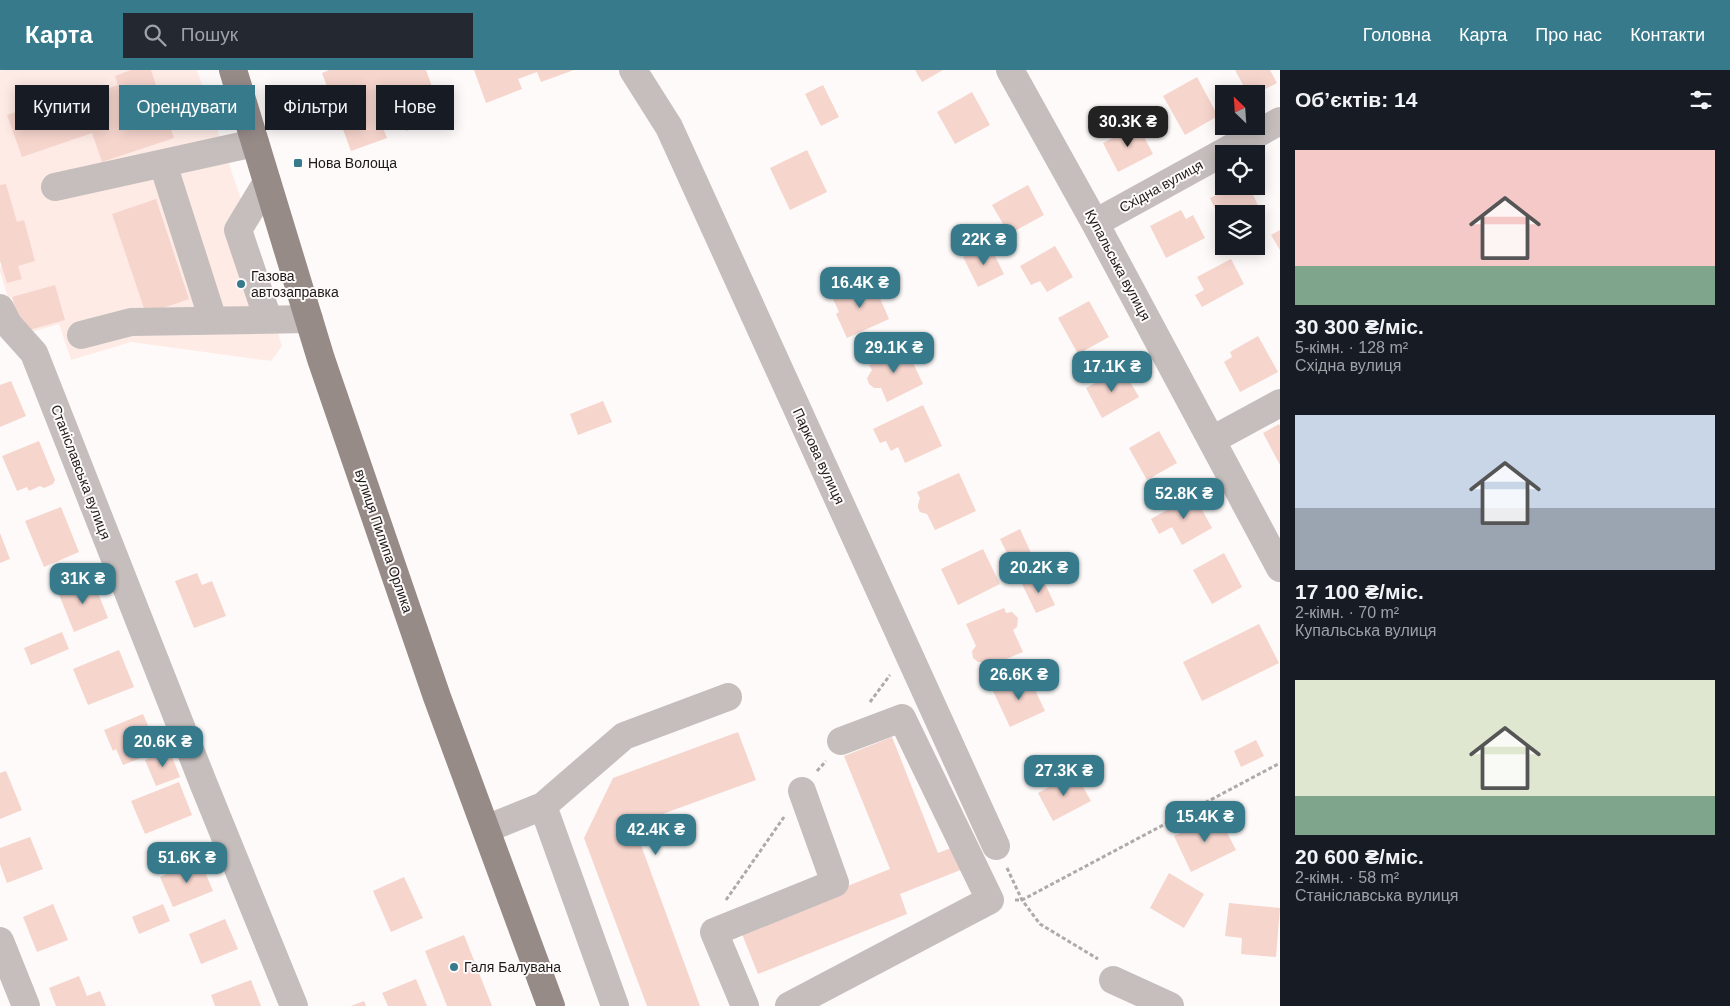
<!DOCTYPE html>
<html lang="uk">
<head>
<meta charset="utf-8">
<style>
  body { margin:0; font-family:Arial,sans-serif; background:#242831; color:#f1f3f6; height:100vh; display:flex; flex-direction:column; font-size:19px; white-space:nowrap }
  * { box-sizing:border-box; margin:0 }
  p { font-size:16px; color:#9ea1a6 }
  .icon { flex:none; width:28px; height:28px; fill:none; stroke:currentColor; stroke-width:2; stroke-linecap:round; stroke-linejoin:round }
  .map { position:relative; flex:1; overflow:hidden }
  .panel { display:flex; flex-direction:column; background:#171b24; width:450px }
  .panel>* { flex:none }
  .top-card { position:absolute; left:15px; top:15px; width:475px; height:45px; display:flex; gap:10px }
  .needle { width:32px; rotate:335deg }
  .fabs { position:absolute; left:1215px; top:15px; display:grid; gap:10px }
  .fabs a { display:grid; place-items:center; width:50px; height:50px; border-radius:0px; background:#171b24; box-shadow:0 2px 12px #0003; font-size:25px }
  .price { position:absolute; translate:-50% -42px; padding:0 11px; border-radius:10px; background:#377a8b; color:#fff; font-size:16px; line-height:32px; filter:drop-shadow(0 1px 2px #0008) }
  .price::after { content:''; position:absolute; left:50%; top:30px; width:15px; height:11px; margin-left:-8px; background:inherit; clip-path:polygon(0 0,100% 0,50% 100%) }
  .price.active { background:#222; color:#fff }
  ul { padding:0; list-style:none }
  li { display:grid; align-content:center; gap:10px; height:265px; padding:0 15px }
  li span { display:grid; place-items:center; height:155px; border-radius:0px; color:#555 }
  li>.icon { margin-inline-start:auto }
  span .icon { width:90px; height:90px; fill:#fffc; stroke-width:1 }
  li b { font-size:21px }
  h2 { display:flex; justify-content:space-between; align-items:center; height:60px; padding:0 15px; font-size:21px }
  .tag { padding:0 18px; border-radius:0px; background:#171b24; box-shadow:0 2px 12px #0003; font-size:18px; line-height:45px }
  .tag.active { background:#377a8b; color:#fff }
  header { display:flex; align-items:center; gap:30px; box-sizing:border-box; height:70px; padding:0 25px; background:#377a8b; color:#fff }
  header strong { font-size:24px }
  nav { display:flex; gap:28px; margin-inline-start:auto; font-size:18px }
  .search { width:350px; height:45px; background:#242831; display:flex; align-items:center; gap:12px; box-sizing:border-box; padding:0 18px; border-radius:0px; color:#9ea1a6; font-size:19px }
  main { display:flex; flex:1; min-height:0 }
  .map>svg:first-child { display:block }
  .built { fill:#feebe6 }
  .building { fill:#f6d5cd }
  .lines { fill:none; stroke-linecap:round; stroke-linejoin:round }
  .path { stroke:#adaaa8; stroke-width:3; stroke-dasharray:4 2.5; stroke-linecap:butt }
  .minor { stroke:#c5bebc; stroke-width:28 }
  .major { stroke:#978b88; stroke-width:28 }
  .poi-dot { fill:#377a8b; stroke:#fdfaf9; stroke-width:2 }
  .labels { text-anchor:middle; stroke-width:4; stroke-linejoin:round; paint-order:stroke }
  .poi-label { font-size:14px; fill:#1e1917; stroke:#fdfaf9; text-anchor:start }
  .street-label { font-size:14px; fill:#1e1917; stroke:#fdfaf9 }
</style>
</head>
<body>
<header>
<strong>Карта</strong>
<div class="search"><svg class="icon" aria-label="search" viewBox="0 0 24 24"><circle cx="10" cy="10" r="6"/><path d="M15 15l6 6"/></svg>Пошук</div>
<nav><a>Головна</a><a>Карта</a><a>Про нас</a><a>Контакти</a></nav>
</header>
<main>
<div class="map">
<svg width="1280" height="936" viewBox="0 0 1280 936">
  <rect width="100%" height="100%" fill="#fdfaf9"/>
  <path class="built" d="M3,0H197L279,241L272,244L282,276L271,291L131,272L71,290L59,254L24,264L22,262L12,227L8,228L0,201V197L2,196L0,191V1Z"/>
  <path class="building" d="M131,0H151L174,68L102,92L92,63L22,87L7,45L39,34L42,42L118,15L115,6Z
    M329,0H426L443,47L406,61L403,51L383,58L387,68L351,81L322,3Z
    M474,0H574L541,12L537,2L518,9L522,19L486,33Z
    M915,0H943L922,12Z
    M1235,0H1270L1277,13L1256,24H1248Z
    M1197,7L1218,46L1185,65L1163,26Z
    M823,15L839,47L821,56L805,24Z
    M972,22L990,55L955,74L937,42Z
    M1138,55L1153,84L1118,102L1103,73Z
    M807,80L827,122L790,140L770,98Z
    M6,114L17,152L24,150L35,191L18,196L22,209L7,213L0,191V115Z
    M1028,115L1044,145L1009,164L992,135Z
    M1224,115V116H1249L1261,142L1257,144H1224V158L1210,128L1221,123L1218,117Z
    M156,129L189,229L146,244L112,144Z
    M1181,140L1186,149L1193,145L1205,168L1166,188L1150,156Z
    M1280,160V180L1271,165Z
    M989,174L1004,204L978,217L963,187Z
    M1055,176L1073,207L1047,222L1040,211L1031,215L1020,196Z
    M1231,189L1244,214L1202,237L1195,225L1204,220L1197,207Z
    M872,210L889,249L847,268L836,244L839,242L832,227Z
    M55,215L65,250L22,262L12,227Z
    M1089,231L1109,267L1078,284L1058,248Z
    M1258,266L1278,302L1240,322L1224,292L1232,287L1230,282Z
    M884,278L890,279L895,283L906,278L923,314L887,332L881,318H874L869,314L867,308L872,300L869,295L877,292L876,288L879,282Z
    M1122,298L1139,327L1102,348L1086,318Z
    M11,311L26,346L0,357V315Z
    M603,331L612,352L578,365L570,344Z
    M923,335L942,376L905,393L898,377L891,381L886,371L880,373L873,359Z
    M1279,354L1280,356V395L1263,363Z
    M1159,361L1177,393L1147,410L1129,378Z
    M39,371L55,410L53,414L44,418L40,416L29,421L27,417L17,421L2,386Z
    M959,403L976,441L935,460L927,444L920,442L918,438V435L920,428L917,422Z
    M1194,425L1212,458L1182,475L1172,457L1159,464L1151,449Z
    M61,437L79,482L44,497L25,451Z
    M1020,459L1037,496L1018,505L1000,469Z
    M0,463L10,489L0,493Z
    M983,479L1000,514L958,535L941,499Z
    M1224,483L1242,517L1212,534L1193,500Z
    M197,503L202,515L212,511L226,546L194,558L175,511Z
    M1041,505L1055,535L1036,543L1022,514Z
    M92,508L108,548L74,562L58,522Z
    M1004,538L1006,543L1012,542L1018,548L1017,557L1013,560L1023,582L985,598L982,592H978L973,588L972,581L976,576L966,554Z
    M1259,554L1279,593L1202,631L1183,592Z
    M62,562L69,579L31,595L24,578Z
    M119,580L134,617L88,635L73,599Z
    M1028,605L1045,641L1010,657L993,621Z
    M143,644L159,681L123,695L116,679L113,681L104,660Z
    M738,662L756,710L646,750L638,767L700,936H647L584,768L613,708Z
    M892,667L938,783L954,777L963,799L900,824L907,844L758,904L740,859L890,799L844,686Z
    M1256,670L1264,686L1241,697L1234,681Z
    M169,679L180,707L156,716L145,690Z
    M6,701L22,740L0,749V703Z
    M1075,703L1091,731L1053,751L1038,723Z
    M179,712L192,745L145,764L131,731Z
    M1218,745L1236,780L1191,802L1174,766Z
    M30,767L43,799L7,813L0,794V778Z
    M200,790L213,821L173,837L160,807Z
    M1169,803L1204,824L1184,858L1150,838Z
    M404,807L423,848L391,862L373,821Z
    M1229,833L1280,838L1276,887L1241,884L1242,868L1225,866Z
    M53,834L68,870L37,882L23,847Z
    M163,834L170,851L139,864L132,847Z
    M225,849L238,879L201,894L189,864Z
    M464,865L492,936H447L425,881Z
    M79,906L87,926L100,921L106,936H56L49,918Z
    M416,909L427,936H388L382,923Z
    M251,910L261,936H215L211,925Z
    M364,931L366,936H351Z"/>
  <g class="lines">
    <path class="path" d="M870,632L890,605
      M817,701L826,691
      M1007,798L1022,830L1040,854L1098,889
      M726,830L784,747
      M1015,830H1022L1280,693"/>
    <path class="minor" d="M633,0L669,57L996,776
      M1010,0L1095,153L1280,498
      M163,94L213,250
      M267,112L238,160L268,249
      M55,117L255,73
      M1095,153L1280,51
      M0,238L8,254L34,283L204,715L294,936
      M81,265L131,252L309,249
      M1212,370L1280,333
      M543,736L615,936
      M486,759L543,736L624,666L728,627
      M0,871L26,936
      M1113,910L1170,936
      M745,936L714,862L835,813L802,721
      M789,936L990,830L902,648L841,671"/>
    <path class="major" d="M233,0L321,289L437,627L551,936"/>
  </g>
  <g class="poi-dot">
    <rect x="293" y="88" width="10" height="10" rx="2.5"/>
    <circle cx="241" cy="214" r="5"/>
    <circle cx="454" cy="897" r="5"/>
  </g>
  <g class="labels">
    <g class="poi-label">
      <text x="308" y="98">Нова Волоща</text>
      <text x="251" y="211">Газова<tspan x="251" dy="16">автозаправка</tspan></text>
      <text x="464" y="902">Галя Балувана</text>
    </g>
    <g class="street-label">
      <text transform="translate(1161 116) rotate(-29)" y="5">Східна вулиця</text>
      <text transform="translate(1118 195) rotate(62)" y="5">Купальська вулиця</text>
      <text transform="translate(819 386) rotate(65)" y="5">Паркова вулиця</text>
      <text transform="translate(81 402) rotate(69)" y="5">Станіславська вулиця</text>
      <text transform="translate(384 471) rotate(71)" y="5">вулиця Пилипа Орлика</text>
    </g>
  </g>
</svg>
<div class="fabs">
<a><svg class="needle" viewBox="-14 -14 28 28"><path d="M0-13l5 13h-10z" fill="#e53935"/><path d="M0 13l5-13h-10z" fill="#9ea1a6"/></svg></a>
<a><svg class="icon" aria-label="locate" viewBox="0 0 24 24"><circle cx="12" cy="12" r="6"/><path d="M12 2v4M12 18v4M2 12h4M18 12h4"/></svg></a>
<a><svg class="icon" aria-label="layers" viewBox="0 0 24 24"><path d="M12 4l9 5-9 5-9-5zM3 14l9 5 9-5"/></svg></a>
</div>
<b class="price active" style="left:1128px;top:78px">30.3K ₴</b>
<b class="price" style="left:984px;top:196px">22K ₴</b>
<b class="price" style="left:860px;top:239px">16.4K ₴</b>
<b class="price" style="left:894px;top:304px">29.1K ₴</b>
<b class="price" style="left:1112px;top:323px">17.1K ₴</b>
<b class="price" style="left:1184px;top:450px">52.8K ₴</b>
<b class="price" style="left:1039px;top:524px">20.2K ₴</b>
<b class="price" style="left:83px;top:535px">31K ₴</b>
<b class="price" style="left:1019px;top:631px">26.6K ₴</b>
<b class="price" style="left:163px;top:698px">20.6K ₴</b>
<b class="price" style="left:1064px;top:727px">27.3K ₴</b>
<b class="price" style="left:1205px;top:773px">15.4K ₴</b>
<b class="price" style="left:656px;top:786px">42.4K ₴</b>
<b class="price" style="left:187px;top:814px">51.6K ₴</b>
<div class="top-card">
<a class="tag">Купити</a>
<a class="tag active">Орендувати</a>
<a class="tag">Фільтри</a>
<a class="tag">Нове</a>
</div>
</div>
<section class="panel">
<h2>Об’єктів: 14<svg class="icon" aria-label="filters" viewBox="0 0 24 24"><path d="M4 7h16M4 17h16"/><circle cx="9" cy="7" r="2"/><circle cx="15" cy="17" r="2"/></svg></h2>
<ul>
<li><span style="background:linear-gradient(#f6c9c9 75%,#7fa58c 0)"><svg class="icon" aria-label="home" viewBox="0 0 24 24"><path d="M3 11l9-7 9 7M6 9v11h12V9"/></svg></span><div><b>30 300 ₴/міс.</b><p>5-кімн. · 128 m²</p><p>Східна вулиця</p></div></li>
<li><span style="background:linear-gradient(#c9d6e8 60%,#9aa5b1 0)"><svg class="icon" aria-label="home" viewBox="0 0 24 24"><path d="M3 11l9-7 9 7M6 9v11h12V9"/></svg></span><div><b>17 100 ₴/міс.</b><p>2-кімн. · 70 m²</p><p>Купальська вулиця</p></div></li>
<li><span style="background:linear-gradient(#dfe7d0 75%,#7fa58c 0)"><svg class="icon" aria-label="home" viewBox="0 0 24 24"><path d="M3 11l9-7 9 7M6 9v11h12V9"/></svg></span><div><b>20 600 ₴/міс.</b><p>2-кімн. · 58 m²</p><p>Станіславська вулиця</p></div></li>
</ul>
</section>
</main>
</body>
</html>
